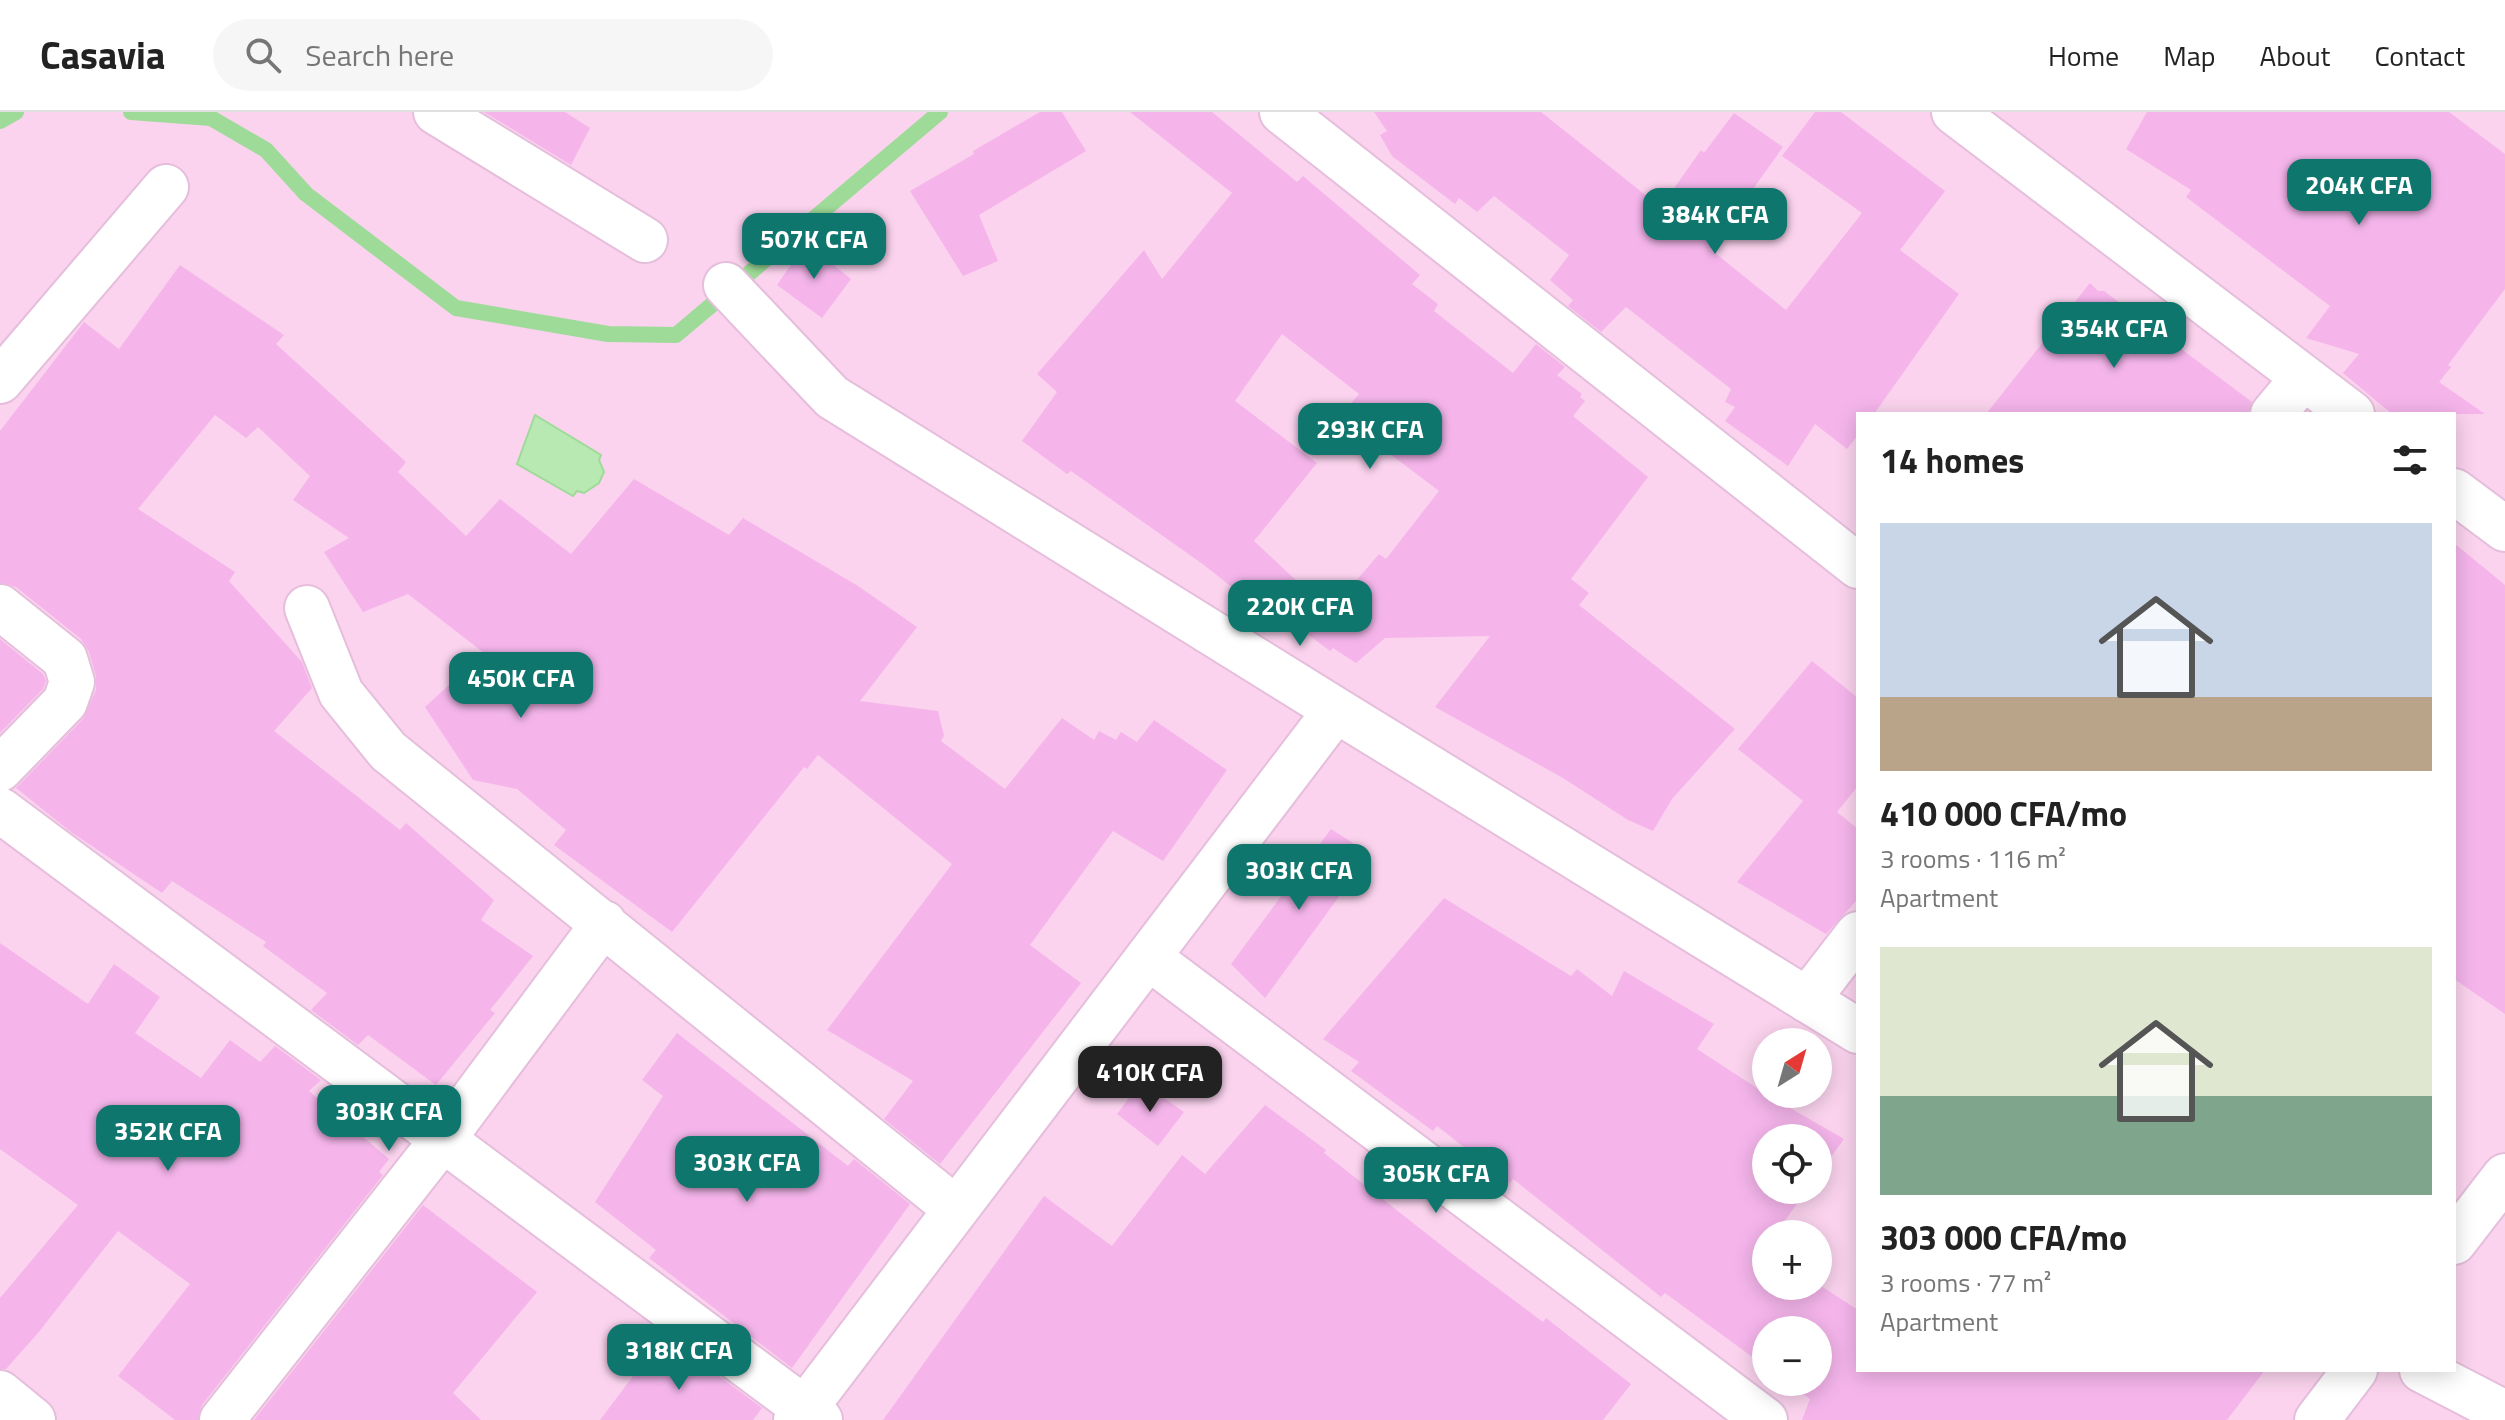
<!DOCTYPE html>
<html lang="en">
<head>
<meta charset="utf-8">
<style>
  body { margin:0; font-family:"Titillium Web",sans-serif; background:#f6f6f6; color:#222; height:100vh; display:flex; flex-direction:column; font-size:30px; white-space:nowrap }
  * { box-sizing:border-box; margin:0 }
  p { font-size:26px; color:#767676 }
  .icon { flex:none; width:44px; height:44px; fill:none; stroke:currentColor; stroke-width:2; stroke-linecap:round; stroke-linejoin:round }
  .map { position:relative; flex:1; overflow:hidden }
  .panel { position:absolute; left:1856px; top:300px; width:600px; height:960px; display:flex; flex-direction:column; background:#fff; border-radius:0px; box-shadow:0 4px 20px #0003 }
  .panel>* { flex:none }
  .needle { width:52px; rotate:37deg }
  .fabs { position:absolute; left:1752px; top:916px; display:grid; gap:16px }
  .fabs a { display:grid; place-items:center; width:80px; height:80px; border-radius:50%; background:#fff; box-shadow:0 4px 20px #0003; font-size:40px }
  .price { position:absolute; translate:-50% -68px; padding:0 18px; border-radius:16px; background:#0f766e; color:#fff; font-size:26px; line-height:52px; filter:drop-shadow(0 2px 4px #0008) }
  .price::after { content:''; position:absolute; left:50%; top:48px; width:24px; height:18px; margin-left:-12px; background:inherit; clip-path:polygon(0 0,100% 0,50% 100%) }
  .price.on { background:#222; color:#fff }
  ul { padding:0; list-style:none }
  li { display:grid; align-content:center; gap:16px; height:424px; padding:0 24px }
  li span { display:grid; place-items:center; height:248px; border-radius:0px; color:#555 }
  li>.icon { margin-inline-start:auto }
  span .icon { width:144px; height:144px; fill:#fffc; stroke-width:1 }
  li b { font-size:34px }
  h2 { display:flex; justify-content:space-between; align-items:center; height:96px; padding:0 24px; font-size:34px }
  header { display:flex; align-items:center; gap:48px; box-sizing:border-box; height:112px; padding:0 40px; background:#fff; border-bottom:2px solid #e0e0e0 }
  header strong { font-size:38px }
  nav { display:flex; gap:44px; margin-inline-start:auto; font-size:28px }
  .search { width:560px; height:72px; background:#f6f6f6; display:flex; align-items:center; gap:20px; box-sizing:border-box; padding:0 28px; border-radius:44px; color:#767676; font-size:30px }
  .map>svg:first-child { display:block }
  .residential { fill:#fbd3ee; fill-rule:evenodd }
  .water { fill:#b8e9b3; stroke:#9edb98; stroke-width:2 }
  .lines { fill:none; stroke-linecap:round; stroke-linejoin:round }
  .stream { stroke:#9edb98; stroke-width:16 }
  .building { fill:#f5b5eb; fill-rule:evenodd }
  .street-casing { stroke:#e5bedc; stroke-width:48 }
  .street { stroke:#fff; stroke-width:44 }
</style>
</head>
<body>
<header>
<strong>Casavia</strong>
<div class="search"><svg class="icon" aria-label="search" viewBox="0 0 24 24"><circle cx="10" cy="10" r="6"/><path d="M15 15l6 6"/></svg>Search here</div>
<nav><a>Home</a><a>Map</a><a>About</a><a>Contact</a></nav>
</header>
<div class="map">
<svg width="2505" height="1308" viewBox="0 0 2505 1308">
  <rect width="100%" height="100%" fill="#fedff3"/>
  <path class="residential" d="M0,0H2505V1308H0ZM1858,302H2454V1258H1858ZM1766,930H1818V982H1766ZM1766,1026H1818V1078H1766ZM1766,1122H1818V1174H1766ZM1766,1218H1818V1270H1766Z"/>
  <path class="water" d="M535,303L601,343L599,348L604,360L599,371L584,381L577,379L573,384L517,352Z"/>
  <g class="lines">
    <path class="stream" d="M131,0L211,6L266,38L306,82L456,196L608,222L676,223L940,0
      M0,9L16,0"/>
  </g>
  <path class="building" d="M484,0H565L590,16L571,53Z
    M1040,0H1062L1086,39L979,103L998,149L963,164L910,79L974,42L973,39Z
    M1130,0H1212L1297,70L1303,64L1420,163L1412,172L1438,192L1434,199L1513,261L1536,232L1565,255L1557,263L1582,282L1580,285L1585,289L1573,304L1648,365L1571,467L1589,481L1579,493L1735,617L1672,687L1653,719L1628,708L1563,666L1435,595L1490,524L1385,526L1356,551L1333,536L1330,539L1258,485L1256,487L1246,480L1243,484L1204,453L1071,359L1067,362L1022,329L1057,280L1037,262L1144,138L1162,167L1232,81ZM1282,222L1359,282L1340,304L1439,379L1386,447L1379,442L1350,476L1346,474L1328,498L1254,429L1317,351L1235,289Z
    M1374,0H1541L1653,89L1660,79L1668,85L1701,38L1704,41L1734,1L1783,35L1710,137L1786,198L1862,101L1782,44L1815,0H1841L1945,79L1900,138L1959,182L1874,302H1858V323L1847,337L1815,312L1788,354L1725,309L1735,295L1725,290L1731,277L1626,195L1601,220L1568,194L1573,188L1550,168L1569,143L1494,84L1477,100L1459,86L1455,92L1392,44L1380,23L1387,19Z
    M2147,0H2449L2505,42V177L2448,253L2451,255L2439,270L2485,302H2392L2343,261L2359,242L2306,226L2330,194L2186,85L2191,78L2126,37Z
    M806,131L851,167L822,206L777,173Z
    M180,153L284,223L276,232L406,350L398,360L466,424L500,387L571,442L634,367L729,423L743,406L858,474L917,515L860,589L938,599L944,624L941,629L1005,677L1062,606L1094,628L1099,619L1116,628L1121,620L1137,630L1154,608L1227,658L1163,749L1113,719L1030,833L1081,871L940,1052L884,1007L913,969L827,918L952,752L818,643L807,657L804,655L672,820L554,733L566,718L517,677L473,668L425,595L484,541L408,482L363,500L324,440L349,426L293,388L310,364L258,315L246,326L215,303L138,397L235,460L229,469L302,550L312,576L274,619L400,718L406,711L494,788L481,808L533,844L490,898L495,901L436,973L368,923L358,933L311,898L327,881L263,834L266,830L172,769L162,781L71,720L16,676L83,607L96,578V564L89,540L81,527L16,475L0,471V319L84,210L119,237Z
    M2090,171L2098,179H2104L2252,290L2249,302H1986Z
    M2454,431L2505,473V902L2454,867Z
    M0,527L43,562L46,569L43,577L0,621Z
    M1812,549L1858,586V674L1837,700L1858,717V787L1826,822L1737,770L1803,689L1738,637Z
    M1331,717L1370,742L1265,886L1231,852Z
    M1444,786L1571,864L1577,857L1612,884L1624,859L1714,912L1697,937L1766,982L1844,1027L1818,1063V1026H1766V1078H1807L1775,1122H1766V1174L1818,1172L1858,1198V1258H2265L2227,1308H1802L1810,1287L1787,1270H1818V1218H1766V1255L1665,1181L1661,1185L1513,1067L1510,1071L1437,1014L1433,1019L1351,959L1359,950L1323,927Z
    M0,831L88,892L114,852L160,885L135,921L201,966L230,928L260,950L275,934L321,968L309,979L389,1047L379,1060L383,1063L202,1293L198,1308H175L118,1264L190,1172L118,1119L38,1221L6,1257H0V1186L78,1093L0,1037Z
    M677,921L848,1054L854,1047L910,1092L792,1256L649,1146L656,1138L595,1090L663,984L642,968Z
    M1141,970L1184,1000L1158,1034L1117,1002Z
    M1265,993L1326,1038L1324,1041L1455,1144L1543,1210L1546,1206L1631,1272L1603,1308H883L1044,1084L1112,1134L1182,1043L1205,1062Z
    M423,1093L537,1180L453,1281L481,1308H254Z
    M669,1227L762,1296L753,1308H600L646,1247L649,1250Z"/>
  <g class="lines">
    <defs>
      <path id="street" d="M436,0L645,128
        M1282,0L1858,454
        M1954,0L2352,302
        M726,173L832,285L1336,598L1858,919
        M0,269L166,75
        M2273,302L2303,266
        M2454,379L2505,417
        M0,495L65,547L72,570L65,590L0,657
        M307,496L341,581L388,639L956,1097
        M0,698L820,1308
        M1148,845L1765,1308
        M1807,888L1858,822
        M2454,1130L2505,1064
        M2422,1258L2505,1301
        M0,1281L33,1308
        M222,1308L443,1027L604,811
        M796,1308L1336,598
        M2317,1308L2355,1258"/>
    </defs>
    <use href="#street" class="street-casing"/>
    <use href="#street" class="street"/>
  </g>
</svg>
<div class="fabs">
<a><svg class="needle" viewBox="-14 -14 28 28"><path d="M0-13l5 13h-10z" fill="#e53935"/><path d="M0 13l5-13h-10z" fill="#767676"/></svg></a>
<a><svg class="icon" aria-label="locate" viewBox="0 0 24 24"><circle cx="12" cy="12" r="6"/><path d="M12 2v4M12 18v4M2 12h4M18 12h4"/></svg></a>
<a>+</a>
<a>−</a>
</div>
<b class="price" style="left:2359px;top:115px">204K CFA</b>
<b class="price" style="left:1715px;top:144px">384K CFA</b>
<b class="price" style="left:814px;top:169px">507K CFA</b>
<b class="price" style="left:2114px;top:258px">354K CFA</b>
<b class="price" style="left:1370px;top:359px">293K CFA</b>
<b class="price" style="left:1300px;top:536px">220K CFA</b>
<b class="price" style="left:521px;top:608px">450K CFA</b>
<b class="price" style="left:1299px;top:800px">303K CFA</b>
<b class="price on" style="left:1150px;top:1002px">410K CFA</b>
<b class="price" style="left:389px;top:1041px">303K CFA</b>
<b class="price" style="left:168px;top:1061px">352K CFA</b>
<b class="price" style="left:747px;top:1092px">303K CFA</b>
<b class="price" style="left:1436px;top:1103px">305K CFA</b>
<b class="price" style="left:679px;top:1280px">318K CFA</b>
<section class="panel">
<h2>14 homes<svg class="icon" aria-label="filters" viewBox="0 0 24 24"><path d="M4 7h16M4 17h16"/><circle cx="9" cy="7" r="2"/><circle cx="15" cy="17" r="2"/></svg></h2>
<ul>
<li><span style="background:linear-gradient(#c9d6e8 70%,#b9a48a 0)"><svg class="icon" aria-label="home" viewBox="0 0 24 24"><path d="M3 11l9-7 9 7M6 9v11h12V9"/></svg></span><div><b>410 000 CFA/mo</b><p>3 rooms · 116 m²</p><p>Apartment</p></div></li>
<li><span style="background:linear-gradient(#dfe7d0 60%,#7fa58c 0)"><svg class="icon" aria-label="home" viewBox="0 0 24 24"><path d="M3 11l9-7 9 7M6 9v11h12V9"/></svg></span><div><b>303 000 CFA/mo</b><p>3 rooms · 77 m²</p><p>Apartment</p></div></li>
</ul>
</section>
</div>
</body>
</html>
